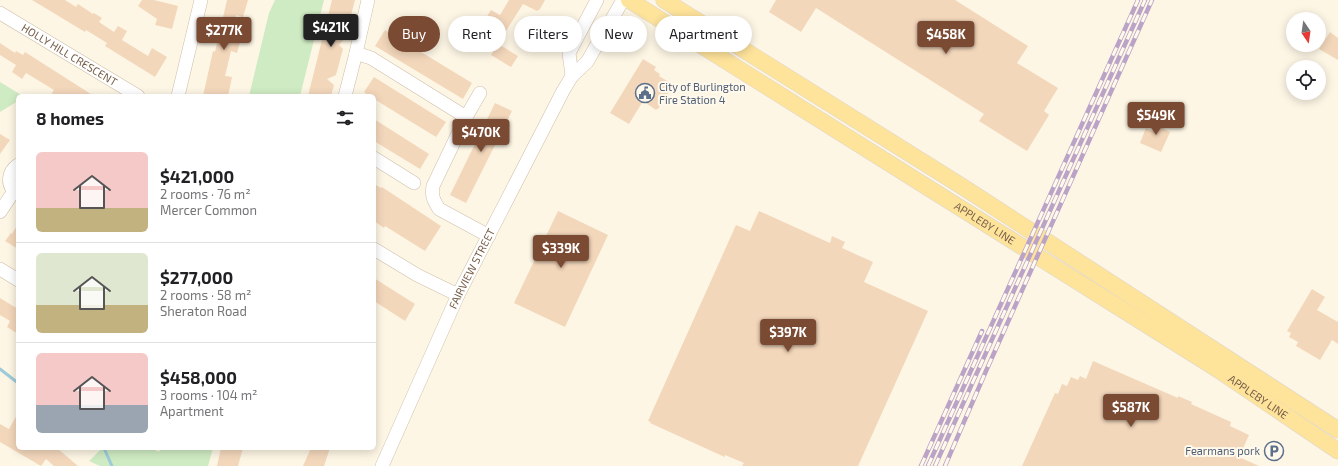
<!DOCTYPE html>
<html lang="en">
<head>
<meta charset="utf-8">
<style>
  body { margin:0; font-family:"Exo 2",sans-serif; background:#f6f6f6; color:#202124; height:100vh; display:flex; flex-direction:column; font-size:15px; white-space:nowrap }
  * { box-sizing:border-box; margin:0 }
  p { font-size:13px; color:#757577 }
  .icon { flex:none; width:22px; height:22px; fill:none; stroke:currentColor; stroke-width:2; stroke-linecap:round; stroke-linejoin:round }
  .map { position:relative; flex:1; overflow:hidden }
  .sheet { position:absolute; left:16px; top:94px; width:360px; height:356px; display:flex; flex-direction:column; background:#fff; border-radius:6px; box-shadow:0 2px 10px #0003 }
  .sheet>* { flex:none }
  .top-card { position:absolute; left:388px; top:16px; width:380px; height:36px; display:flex; gap:8px }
  .needle { width:26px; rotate:167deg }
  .buttons { position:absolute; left:1286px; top:12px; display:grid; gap:8px }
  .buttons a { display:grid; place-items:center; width:40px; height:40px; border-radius:50%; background:#fff; box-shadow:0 2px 10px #0003; font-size:20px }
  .price { position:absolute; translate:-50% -34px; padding:0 9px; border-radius:4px; background:#7b4a33; color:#fff; font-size:13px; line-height:26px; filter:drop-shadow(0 1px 2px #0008) }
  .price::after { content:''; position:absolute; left:50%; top:24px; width:12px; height:9px; margin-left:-6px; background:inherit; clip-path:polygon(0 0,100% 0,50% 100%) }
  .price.current { background:#222; color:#fff }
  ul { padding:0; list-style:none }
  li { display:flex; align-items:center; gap:12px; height:100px; padding:0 20px }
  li+li { border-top:1px solid #e0e0e0 }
  li span { display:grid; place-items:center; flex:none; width:112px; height:80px; border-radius:6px; color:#555 }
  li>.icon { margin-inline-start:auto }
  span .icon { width:48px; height:48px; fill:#fffc; stroke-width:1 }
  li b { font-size:17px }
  h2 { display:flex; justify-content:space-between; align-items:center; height:48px; padding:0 20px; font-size:17px }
  .tag { padding:0 14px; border-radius:18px; background:#fff; box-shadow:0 2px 10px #0003; font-size:14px; line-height:36px }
  .tag.current { background:#7b4a33; color:#fff }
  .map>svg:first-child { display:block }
  .green { fill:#cfebc3 }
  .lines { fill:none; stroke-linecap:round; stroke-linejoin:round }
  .stream { stroke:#9ecbda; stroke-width:3 }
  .building { fill:#f3d7bb }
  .minor-casing { stroke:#cfbeab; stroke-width:14 }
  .major-casing { stroke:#dcd5d0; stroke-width:17 }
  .minor { stroke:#fff; stroke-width:13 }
  .major { stroke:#fee39b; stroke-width:16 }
  .rail-casing { stroke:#baa3c7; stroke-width:4.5 }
  .rail { stroke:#fff9ec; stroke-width:3; stroke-dasharray:9; stroke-linecap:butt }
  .labels { text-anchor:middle; stroke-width:4; stroke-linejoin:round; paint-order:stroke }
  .street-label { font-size:11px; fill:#775e49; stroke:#fff9ec }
  .service-label { font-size:11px; fill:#4e5e75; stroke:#fff9ec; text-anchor:start }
</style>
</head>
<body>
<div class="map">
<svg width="1338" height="466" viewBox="0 0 1338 466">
  <rect width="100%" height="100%" fill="#fdf6e5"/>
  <path class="green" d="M275,0H324L300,96H249L269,13Z
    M0,82L23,96H18V101L0,112Z
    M102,448H151L159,452L161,448H213L208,466H100L89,461Z"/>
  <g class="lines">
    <path class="stream" d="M0,369L18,383
      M104,448L112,466"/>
  </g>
  <path class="building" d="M32,0H65L76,7L78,4L93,14L94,13L102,18L99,22L114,32L118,26L127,31L122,40L148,56L152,48L167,57L155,77L105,46L107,43L86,30L85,32Z
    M142,0H154L178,6L172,29L155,25L157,19L138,6Z
    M227,0H248L243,17L236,15L232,32H234L232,41L240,42L237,53L231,51L225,76L232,77L228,96H203L213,51L215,52Z
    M332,0H355L345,38L339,45L343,49L336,75L327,79L334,85L331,96H308Z
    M509,0H545L540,9L537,11L523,4L506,31L486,18L491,10L500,15Z
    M776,0H955L1028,46L1017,63L1058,88L1044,111L1049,115L1027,151L979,121L984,114L816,8L801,32L769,12Z
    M385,30L472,83L463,99L375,46Z
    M1330,32L1338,38V60L1319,49Z
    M0,43L15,53L16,51L23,55L25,52L94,96H50L54,90L26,73L22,79L12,72L16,65L0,55Z
    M497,45H500L518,56L511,67L491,55Z
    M643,59L656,67L654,70L660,74L659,76L672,84L671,85L673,86L658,109H657L656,110L643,101L629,124L610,113Z
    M374,77L446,122L436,137L374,99V96H370L364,92Z
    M495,103L512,111L466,203L450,195Z
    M1160,116L1168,120L1164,129L1170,132L1161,152L1140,143L1146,128L1153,131Z
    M374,119L429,154L420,169L374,141Z
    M0,134L10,140L0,154Z
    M374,184L381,188L382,187L441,226L425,251L385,226L384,228L374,221Z
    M558,211L608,235L565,327L514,303Z
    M759,211L830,243L832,236L845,242L842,248L873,262L864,282L928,311L858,466H742L744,463L725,455V457L718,454L650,423L651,422L648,421L736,225L750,231Z
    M18,224V249L5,241L11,233L12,234Z
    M374,278L415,304L405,321L374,301Z
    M1312,289L1325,297L1317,310L1338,322V344L1332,340L1320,360L1296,346L1298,342L1289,337L1291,333L1287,331Z
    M0,298L18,309V334L7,327L10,321L0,315Z
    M1093,361L1178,398V396L1192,402L1191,404L1231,422L1230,426L1249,435L1239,457L1259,466H1022L1055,393L1058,394L1062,384L1067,386L1071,377L1078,380L1080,376L1086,379Z
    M18,413V448H57L78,466H54L46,459L41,466L0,442V424L9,429Z
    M221,448H243L238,466H217Z
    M311,448H330L324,466H303Z"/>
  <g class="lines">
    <defs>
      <g id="minor">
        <path id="s1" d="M0,13L138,96"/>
        <path d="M356,53L371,58L466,117"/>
        <path d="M572,76L569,53L597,0"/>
        <path d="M480,93L466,117L433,186C431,196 434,201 439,209L489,236"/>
        <path d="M178,96L201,0"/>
        <path d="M345,96L356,53L368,0"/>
        <path d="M374,158L414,183"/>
        <path d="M18,165C7,172 6,187 18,194"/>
        <path d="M0,212L14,191"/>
        <path d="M374,249L417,275L458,295"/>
        <path d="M0,269L18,280"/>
        <path id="s2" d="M382,466L458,295L563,91L572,76L587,62L623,0"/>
      </g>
      <g id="major">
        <path id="s3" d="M629,0L1217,369L1338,451"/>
        <path d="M664,0L963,187L1338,430"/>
      </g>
    </defs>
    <use href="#minor" class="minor-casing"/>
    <use href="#major" class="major-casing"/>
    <use href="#minor" class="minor"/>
    <use href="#major" class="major"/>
    <defs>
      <path id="rail" d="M921,466L982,331
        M928,466L1138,0
        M935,466L1145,0
        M945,466L986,371L1152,0"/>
    </defs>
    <use href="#rail" class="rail-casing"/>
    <use href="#rail" class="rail"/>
  </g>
  <defs>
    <symbol id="civic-ring" viewBox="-11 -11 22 22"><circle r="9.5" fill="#fff9ec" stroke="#5c6f8a" stroke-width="1.5"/><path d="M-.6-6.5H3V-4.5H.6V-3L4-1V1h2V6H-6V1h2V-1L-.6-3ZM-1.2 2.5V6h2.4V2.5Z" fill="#5c6f8a"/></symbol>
    <symbol id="parking-ring" viewBox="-11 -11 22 22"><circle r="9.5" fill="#fff9ec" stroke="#5c6f8a" stroke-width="1.5"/><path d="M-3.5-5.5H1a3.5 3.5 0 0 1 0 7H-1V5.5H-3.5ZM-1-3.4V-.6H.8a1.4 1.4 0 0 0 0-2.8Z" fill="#5c6f8a"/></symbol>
  </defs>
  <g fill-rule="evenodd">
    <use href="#civic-ring" x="634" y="82" width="22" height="22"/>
    <use href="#parking-ring" x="1263" y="440" width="22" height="22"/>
  </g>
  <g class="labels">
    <g class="street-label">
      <text dy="4" stroke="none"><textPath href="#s1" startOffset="81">HOLLY HILL CRESCENT</textPath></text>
      <text dy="4" stroke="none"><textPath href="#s3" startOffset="420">APPLEBY LINE</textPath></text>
      <text dy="4" stroke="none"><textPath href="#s2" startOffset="217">FAIRVIEW STREET</textPath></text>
      <text dy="4" stroke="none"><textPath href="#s3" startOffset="744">APPLEBY LINE</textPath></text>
    </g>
    <g class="service-label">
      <text x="659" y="91">City of Burlington<tspan x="659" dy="13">Fire Station 4</tspan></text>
      <text x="1260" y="455" text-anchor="end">Fearmans pork</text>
    </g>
  </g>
</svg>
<div class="buttons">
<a><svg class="needle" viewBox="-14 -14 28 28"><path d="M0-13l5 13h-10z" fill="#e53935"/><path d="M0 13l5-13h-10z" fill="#757577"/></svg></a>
<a><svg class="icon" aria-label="locate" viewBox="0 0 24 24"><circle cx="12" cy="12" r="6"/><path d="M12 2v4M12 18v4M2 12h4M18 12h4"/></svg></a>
</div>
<b class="price current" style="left:331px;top:48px">$421K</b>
<b class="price" style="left:224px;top:51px">$277K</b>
<b class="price" style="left:946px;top:55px">$458K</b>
<b class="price" style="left:1156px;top:136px">$549K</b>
<b class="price" style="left:481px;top:153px">$470K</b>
<b class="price" style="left:561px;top:269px">$339K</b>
<b class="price" style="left:788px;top:353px">$397K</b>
<b class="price" style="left:1131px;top:428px">$587K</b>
<div class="top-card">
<a class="tag current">Buy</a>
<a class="tag">Rent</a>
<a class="tag">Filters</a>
<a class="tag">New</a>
<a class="tag">Apartment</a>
</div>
<section class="sheet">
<h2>8 homes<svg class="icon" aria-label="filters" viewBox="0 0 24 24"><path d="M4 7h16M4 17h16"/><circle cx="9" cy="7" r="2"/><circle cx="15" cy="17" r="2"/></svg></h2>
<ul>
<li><span style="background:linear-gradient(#f6c9c9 70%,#c2b280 0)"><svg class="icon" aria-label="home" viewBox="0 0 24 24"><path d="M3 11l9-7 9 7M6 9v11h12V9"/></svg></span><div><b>$421,000</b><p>2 rooms · 76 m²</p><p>Mercer Common</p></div></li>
<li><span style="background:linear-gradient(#dfe7d0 65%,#c2b280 0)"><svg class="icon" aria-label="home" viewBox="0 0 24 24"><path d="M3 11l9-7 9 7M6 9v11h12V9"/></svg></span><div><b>$277,000</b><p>2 rooms · 58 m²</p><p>Sheraton Road</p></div></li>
<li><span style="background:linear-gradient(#f6c9c9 65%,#9aa5b1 0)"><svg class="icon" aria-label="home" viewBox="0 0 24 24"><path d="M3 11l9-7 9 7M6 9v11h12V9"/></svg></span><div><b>$458,000</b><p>3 rooms · 104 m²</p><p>Apartment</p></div></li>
</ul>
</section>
</div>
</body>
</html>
